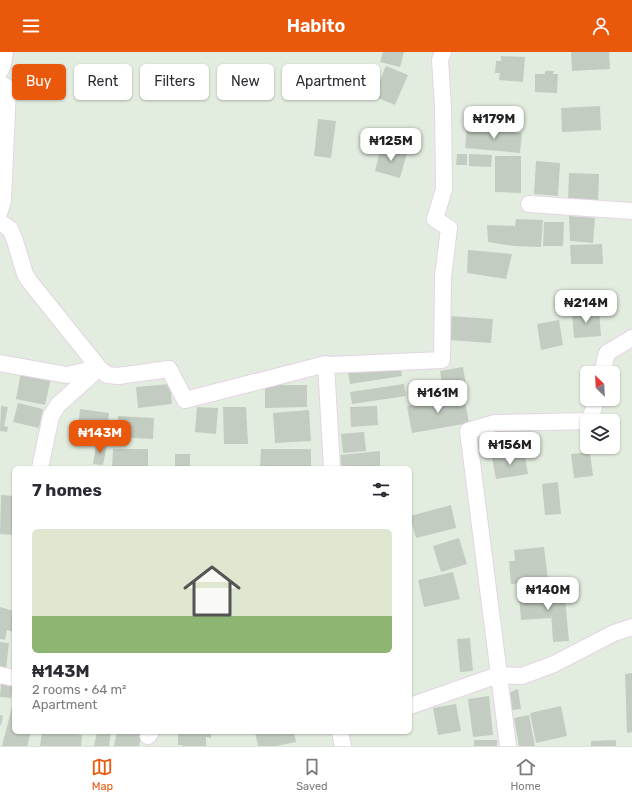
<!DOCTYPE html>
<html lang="en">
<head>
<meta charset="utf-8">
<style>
  body { margin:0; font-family:Rubik,sans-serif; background:#f7f7f7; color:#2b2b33; height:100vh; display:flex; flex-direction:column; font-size:15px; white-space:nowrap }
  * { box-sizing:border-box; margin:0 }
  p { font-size:13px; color:#7c7c81 }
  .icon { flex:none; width:22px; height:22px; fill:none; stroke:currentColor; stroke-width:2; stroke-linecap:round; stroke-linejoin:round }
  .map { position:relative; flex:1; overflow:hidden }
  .side { position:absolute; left:12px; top:414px; width:400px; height:268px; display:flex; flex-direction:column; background:#fff; border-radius:6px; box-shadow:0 1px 3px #0004 }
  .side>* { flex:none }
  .hud { position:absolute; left:12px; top:12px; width:400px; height:36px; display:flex; gap:8px }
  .needle { width:26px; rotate:336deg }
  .fabs { position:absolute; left:580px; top:314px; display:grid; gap:8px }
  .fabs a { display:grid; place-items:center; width:40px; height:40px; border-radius:6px; background:#fff; box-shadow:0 1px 3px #0004; font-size:20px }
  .price { position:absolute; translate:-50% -34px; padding:0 9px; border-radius:8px; background:#fff; color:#222; font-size:13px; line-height:26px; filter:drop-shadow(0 1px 2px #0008) }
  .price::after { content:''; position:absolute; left:50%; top:24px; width:12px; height:9px; margin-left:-6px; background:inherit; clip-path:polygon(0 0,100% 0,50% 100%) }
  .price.selected { background:#ea580c; color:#fff }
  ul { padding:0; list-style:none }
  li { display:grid; align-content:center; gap:8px; height:212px; padding:0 20px }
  li span { display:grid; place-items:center; height:124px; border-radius:6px; color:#555 }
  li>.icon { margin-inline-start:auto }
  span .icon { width:72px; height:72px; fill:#fffc; stroke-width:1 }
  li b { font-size:17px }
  h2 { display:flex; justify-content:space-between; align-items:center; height:48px; padding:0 20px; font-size:17px }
  .tag { padding:0 14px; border-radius:6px; background:#fff; box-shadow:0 1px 3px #0004; font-size:14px; line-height:36px }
  .tag.selected { background:#ea580c; color:#fff }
  header { display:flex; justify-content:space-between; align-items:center; height:52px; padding:0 20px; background:#ea580c; color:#fff; font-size:18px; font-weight:600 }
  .menu { display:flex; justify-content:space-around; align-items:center; height:56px; border-top:1px solid #e1e1e2; background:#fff; font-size:11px; color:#7c7c81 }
  .menu a { display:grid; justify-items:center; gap:2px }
  .menu .selected { color:#ea580c }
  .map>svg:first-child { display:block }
  .building { fill:#c3ccc1 }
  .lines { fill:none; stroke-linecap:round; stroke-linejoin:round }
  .minor-casing { stroke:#e4d4e4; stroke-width:18 }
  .minor { stroke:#fff; stroke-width:16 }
</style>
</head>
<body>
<header><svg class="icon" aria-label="menu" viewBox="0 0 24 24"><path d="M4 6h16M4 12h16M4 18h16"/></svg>Habito<svg class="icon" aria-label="person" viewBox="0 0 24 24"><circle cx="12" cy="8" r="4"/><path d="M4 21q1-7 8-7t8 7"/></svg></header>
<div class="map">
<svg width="632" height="694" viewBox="0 0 632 694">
  <rect width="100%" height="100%" fill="#e3eddf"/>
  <path class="building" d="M383,0H404L400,15L380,10Z
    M571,0H609L610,17L572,19Z
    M501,4L525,5L523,30L499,28L500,21H495L496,9H501Z
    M386,14L408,23L395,53L373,44Z
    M545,19H554L553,22H558L557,41L535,40V22H545Z
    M600,54L601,78L562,80L561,56Z
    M318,67L336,69L331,106L314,104Z
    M467,76L522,81L520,101L465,96Z
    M381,95L407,101L400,126L375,119Z
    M457,102H467V113H456Z
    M469,102L492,103L491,115L469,114Z
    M495,104H521V141L495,140Z
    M536,109L560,111L558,144L534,142Z
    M569,121L599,122L598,151L568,149Z
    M569,164L595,166L593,191L570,189Z
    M516,167L543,168L541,195L514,194L488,190L487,173L515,174Z
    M544,170H564L563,194H543Z
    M602,192L603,212H571L570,193Z
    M468,198L512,202L506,227L467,221Z
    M599,258L601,284L574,286L572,260Z
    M450,264L493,267L491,291L448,288Z
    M559,268L563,293L541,298L537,272Z
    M400,311L402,324L350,332L348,320Z
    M463,315L467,339L444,343L440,319Z
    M21,320L51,326L45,353L16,347Z
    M170,332L172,352L138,356L136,335Z
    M404,332L406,344L352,352L350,340Z
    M265,333H307V355L265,356Z
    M464,344L469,371L412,381L407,354Z
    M18,351L43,357L39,376L13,370Z
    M1,354L8,355L4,374L8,375L7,380L0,379Z
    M377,354L378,373L351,375L350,355Z
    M197,355L218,356L216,382L195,380Z
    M223,355H246L248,392H224Z
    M80,357L109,361L106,388L77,384Z
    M309,358L311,389L275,391L273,361Z
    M118,364L154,366L153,387L116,385Z
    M364,380L366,399L343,401L341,382Z
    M96,392L107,393L103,413L93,412Z
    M113,397H148V416H112Z
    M261,397H311V416H260Z
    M380,399V416H342L340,403Z
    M524,400L528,422L496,427L492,406Z
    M590,400L593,424L574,426L571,402Z
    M175,402H190V416H175Z
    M558,430L561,462L545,463L542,432Z
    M1,443L14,444V483L0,482Z
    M451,453L456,476L416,486L410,464Z
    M459,486L467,512L441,520L433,494Z
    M544,495L548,528L511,532L509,509H515L514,498Z
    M453,520L460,547L424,555L418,528Z
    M564,536L569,589L553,590L551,560V566L521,568L519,543L549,542V537Z
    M0,555L14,559V580L7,578L5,588L0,587Z
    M470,586L473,619L460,620L457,587Z
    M0,590L9,591L6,618L0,617Z
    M632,621V680L627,681L625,622Z
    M1,631L13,633L11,646L0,645Z
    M518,637L521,657L512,658L509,641Z
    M489,644L493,683L473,685L468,647Z
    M13,651L14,680H31L27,694H2Z
    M456,652L461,679L438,683L433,656Z
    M561,654L567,684L536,691L530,661Z
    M0,663L3,664L1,673H0Z
    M529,663L535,694H519L514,666Z
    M42,680H57L82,683L81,694H40Z
    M97,680H111L109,694H94Z
    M117,680H142L139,694H114Z
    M178,680H211V686L206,685V694H182V693H178Z
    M255,680H294L296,690L276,694H258Z
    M474,688H497V694H474Z
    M616,688V694H591V689Z"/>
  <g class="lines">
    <defs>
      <path id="minor" d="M0,19L3,12L5,0
        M0,31L8,36L3,148L0,159
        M529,152L632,159
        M0,170L10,177L15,189L25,222L30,230L99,316L107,323L118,324L169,317L185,348L326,312L330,313L442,308L443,225L449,176L435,167L444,137L443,54L440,8L443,0
        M0,311L67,323L97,316
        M326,312L332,416
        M602,321L607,301L632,286
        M40,416L51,364L58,353L99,316
        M0,623L14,626
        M410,654L498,623L522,624L554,612L614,581L632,575
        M340,680L343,694
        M148,684L151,680
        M508,694L468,379L495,371L590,369L596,347"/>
    </defs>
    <use href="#minor" class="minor-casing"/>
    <use href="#minor" class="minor"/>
  </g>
</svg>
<div class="fabs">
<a><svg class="needle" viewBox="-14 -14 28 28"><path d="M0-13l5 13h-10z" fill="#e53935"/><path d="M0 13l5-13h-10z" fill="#7c7c81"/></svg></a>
<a><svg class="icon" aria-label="layers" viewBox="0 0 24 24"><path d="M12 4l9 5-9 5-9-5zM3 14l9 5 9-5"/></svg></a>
</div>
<b class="price" style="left:494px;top:88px">₦179M</b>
<b class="price" style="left:391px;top:110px">₦125M</b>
<b class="price" style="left:586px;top:272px">₦214M</b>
<b class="price" style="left:438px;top:362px">₦161M</b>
<b class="price selected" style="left:100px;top:402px">₦143M</b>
<b class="price" style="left:510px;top:414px">₦156M</b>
<b class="price" style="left:548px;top:559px">₦140M</b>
<div class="hud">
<a class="tag selected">Buy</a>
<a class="tag">Rent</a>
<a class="tag">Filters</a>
<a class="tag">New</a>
<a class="tag">Apartment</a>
</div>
<section class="side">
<h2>7 homes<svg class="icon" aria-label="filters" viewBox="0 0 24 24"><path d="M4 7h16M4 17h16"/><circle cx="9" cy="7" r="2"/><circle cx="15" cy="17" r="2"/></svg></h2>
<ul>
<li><span style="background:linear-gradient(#dfe7d0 70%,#8fb573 0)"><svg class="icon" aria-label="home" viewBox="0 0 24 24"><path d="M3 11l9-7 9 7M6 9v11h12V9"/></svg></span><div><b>₦143M</b><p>2 rooms · 64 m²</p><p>Apartment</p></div></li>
</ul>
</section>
</div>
<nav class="menu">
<a class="selected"><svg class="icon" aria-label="map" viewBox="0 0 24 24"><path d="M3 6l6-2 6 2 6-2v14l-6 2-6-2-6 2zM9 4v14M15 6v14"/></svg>Map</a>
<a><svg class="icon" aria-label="saved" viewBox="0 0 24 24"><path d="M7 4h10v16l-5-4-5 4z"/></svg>Saved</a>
<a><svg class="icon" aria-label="home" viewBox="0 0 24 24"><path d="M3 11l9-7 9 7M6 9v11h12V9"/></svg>Home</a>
</nav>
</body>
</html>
